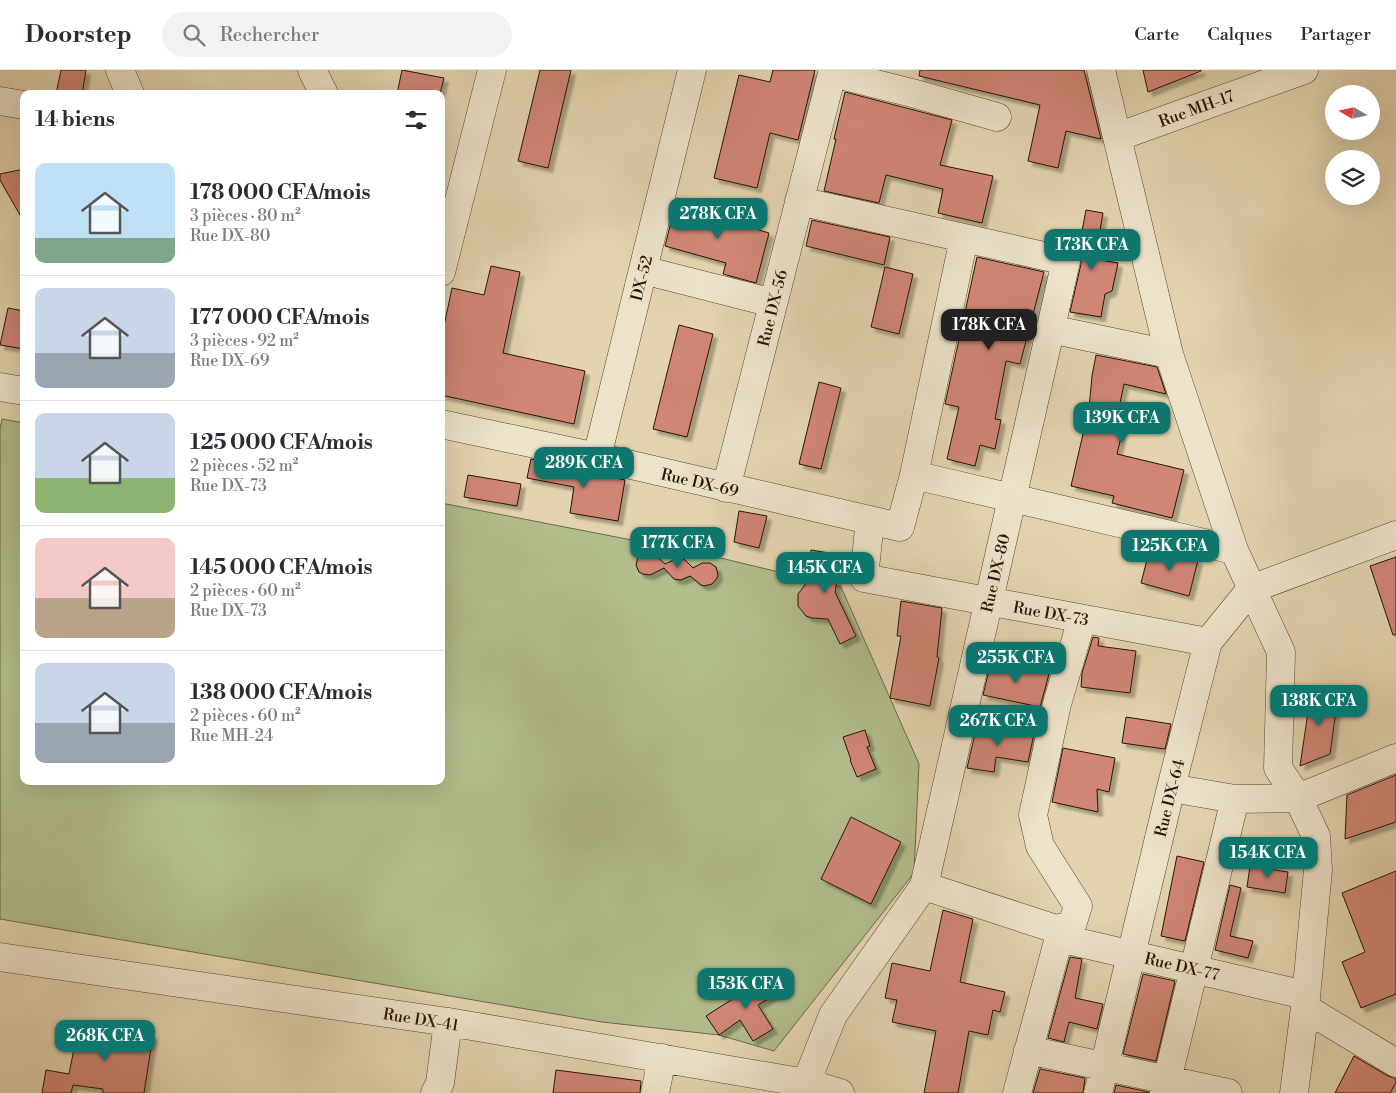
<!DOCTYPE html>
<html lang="fr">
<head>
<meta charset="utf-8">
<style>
  body { margin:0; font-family:"Libre Bodoni",serif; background:#f2f2f3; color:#2b2b33; height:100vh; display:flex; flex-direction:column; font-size:19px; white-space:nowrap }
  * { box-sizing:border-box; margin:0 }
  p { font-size:16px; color:#7c7c81 }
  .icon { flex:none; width:28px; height:28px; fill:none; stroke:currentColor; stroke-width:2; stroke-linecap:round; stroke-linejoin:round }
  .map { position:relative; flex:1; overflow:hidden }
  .details { position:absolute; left:20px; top:20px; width:425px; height:695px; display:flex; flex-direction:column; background:#fff; border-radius:10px; box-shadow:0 5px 20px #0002 }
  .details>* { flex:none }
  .needle { width:32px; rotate:279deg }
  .fabs { position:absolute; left:1325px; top:15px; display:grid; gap:10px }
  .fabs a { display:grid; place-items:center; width:55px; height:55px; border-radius:50%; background:#fff; box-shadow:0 5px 20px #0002; font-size:25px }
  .price { position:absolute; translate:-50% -42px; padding:0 11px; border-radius:10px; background:#0f766e; color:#fff; font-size:16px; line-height:32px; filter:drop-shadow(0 1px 2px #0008) }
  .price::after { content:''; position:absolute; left:50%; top:30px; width:15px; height:11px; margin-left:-8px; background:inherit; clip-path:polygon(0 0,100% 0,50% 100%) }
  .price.on { background:#222; color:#fff }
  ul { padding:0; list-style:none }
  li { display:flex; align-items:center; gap:15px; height:125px; padding:0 15px }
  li+li { border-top:1px solid #e1e1e2 }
  li span { display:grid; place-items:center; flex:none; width:140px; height:100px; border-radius:10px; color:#555 }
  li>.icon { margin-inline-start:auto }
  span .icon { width:60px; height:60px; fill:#fffc; stroke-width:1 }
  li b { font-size:21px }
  h2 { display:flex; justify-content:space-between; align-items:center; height:60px; padding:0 15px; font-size:21px }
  header { display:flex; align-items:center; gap:30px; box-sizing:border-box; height:70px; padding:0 25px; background:#fff; border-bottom:1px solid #e1e1e2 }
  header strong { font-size:24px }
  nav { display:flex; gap:28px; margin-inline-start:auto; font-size:18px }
  .search { width:350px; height:45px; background:#f2f2f3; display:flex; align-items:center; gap:12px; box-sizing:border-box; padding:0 18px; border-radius:28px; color:#7c7c81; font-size:19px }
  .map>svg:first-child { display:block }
  .green { fill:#b2bd8c; stroke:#6d6946 }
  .building { fill:#d08574; stroke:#281500; filter:url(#shadow) }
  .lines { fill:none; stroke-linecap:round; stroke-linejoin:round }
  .minor-casing { stroke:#57452c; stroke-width:29 }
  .minor { stroke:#ede3cb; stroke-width:28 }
  .labels { text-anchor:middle; stroke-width:4.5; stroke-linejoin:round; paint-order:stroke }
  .street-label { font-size:16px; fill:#281500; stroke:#ede3cb }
</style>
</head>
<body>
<header>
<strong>Doorstep</strong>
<div class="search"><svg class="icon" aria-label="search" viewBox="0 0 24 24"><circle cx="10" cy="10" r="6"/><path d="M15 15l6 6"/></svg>Rechercher</div>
<nav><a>Carte</a><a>Calques</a><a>Partager</a></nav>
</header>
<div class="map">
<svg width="1396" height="1023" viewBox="0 0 1396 1023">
  <defs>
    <filter id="shadow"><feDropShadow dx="4.5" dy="4.5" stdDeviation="1" flood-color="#0004"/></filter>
  </defs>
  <rect width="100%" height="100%" fill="#e3d4af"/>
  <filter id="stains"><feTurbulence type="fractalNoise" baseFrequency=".004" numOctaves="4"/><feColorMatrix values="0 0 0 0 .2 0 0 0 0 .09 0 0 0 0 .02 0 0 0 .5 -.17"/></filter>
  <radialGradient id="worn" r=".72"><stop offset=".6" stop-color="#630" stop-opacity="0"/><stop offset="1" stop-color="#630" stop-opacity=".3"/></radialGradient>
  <path class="green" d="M2,349L24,353V711H441V433L704,484L841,517L919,694L914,803L774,981L719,965L602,952L0,849V359Z"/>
  <path class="building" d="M61,0H86L82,24H56Z
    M402,0L444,8L440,24H397Z
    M540,0H571L548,98L518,91Z
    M773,0H815L798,70L770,63L757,118L714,108L739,5L770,12Z
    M920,0H1084L1101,69L1066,61L1058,98L1028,91L1040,35L919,6Z
    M1143,0H1201V1L1148,22Z
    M845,22L952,50L940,95L993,106L982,153L938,143L943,119L886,105L879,133L824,121L836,69H834Z
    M24,99V152L0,110V104Z
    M677,128L702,135L700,142L769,163L756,213L723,204L726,193L665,176Z
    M1086,140L1103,143L1095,189L1118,193L1112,221L1105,224L1101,247L1070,242L1081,194V187L1078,182Z
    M812,150L890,167L884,195L806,176Z
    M977,187L1044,202L1020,294L1006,291L995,349L1001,350L995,379L980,375L975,396L947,389L959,337L945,334Z
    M491,196L520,202L503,283L585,301L574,354L441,325V270L452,218L484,225Z
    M885,197L913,204L899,264L871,257Z
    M8,238L24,241V279L0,275Z
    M679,255L713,264L687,367L653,359Z
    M1096,285L1157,297L1166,324L1124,314L1115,357L1123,359L1117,384L1184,400L1172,448L1112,433L1114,426L1071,416L1089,338L1092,306Z
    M819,312L841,318L821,399L799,394Z
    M531,389L625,410L618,451L570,443L574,417L527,408Z
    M468,405L521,414L517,436L464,427Z
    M739,441L767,446L759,478L734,472Z
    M1150,478L1198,490L1189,526L1141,513Z
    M811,480L841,485L835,522L856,566L840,574L828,549L812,548L806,546L798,536V524L805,515Z
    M644,482L654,484L665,494L678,488L685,490L693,498L702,493H710L716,497L718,505L717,508L712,514L704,516L701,515L690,506L681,510L674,509L664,498L650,505L643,504L639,502L636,495L638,487Z
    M1396,487V565H1393L1370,496Z
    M901,531L942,538L937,587L939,588L930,636L890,628L901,566H897Z
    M1093,567L1099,568L1098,576L1136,581L1130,623L1081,617L1082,603Z
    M991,592L1049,604L1040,637L983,625Z
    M1311,622L1338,626L1330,684L1300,696Z
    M1126,647L1171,654L1165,679L1122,673Z
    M977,655L1034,664L1028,692L996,687L994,702L967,698Z
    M865,660L870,676L867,677L876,699L857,707L850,690H851L843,667Z
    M1063,678L1115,688L1109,722L1097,719L1098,742L1052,732Z
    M1396,705V752L1345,769L1347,725Z
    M851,747L901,772L871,834L821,809Z
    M1177,786L1204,792L1185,871L1161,866Z
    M1250,796L1288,802L1285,823L1247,817Z
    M1396,801V924L1361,938L1342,892L1365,882L1342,823Z
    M1230,815L1241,818L1230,866L1253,871L1248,888L1215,880Z
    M943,840L973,849L960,912L1005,922L1000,942L993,940L988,965L969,961L958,1023H924L936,961L892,952L897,930L885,928L892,893L930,901Z
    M1070,887L1082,889L1075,928L1103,934L1097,959L1069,952L1064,972L1048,968Z
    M763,903L776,924L758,935L773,959L753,971L740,950L719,965L706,946L748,919L745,915Z
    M1143,904L1175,911L1156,991L1123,984Z
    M79,953L153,965L144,1023H103V1019L73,1015L71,1023H42L46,1000L69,1004Z
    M1354,986L1388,1006L1396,1009V1012L1390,1023H1335Z
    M1040,999L1085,1008L1083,1023H1033Z
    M556,1000L641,1011L640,1023H553Z
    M1116,1015L1149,1022V1023H1114Z"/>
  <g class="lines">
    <defs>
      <path id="minor" d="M120,0L130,24
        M312,0L324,24
        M1101,0L1169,284L1234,480L1281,582L1278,698L1298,728L1316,766L1318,800L1305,938L1294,1023
        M832,3L912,23L997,47
        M0,31L24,35
        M1117,67L1304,0
        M799,131L1066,191L924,816L833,945L806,1013
        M643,200L773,233
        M441,202L492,0
        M1050,259L1169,284
        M0,317L24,321
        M441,354L597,387L900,457L914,405L964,168
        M597,387L692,0
        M914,405L1234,480
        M726,418L833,0
        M870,450L864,508L1208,572
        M1171,718L1235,729L1298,728L1396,688
        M924,816L1056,859L1072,855L1078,836L1040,776L1033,745L1057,634L1082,549
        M1059,868L1305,925
        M0,887L448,952L806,1013L840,1023
        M1305,938L1396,993
        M1028,980L1228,1023
        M435,1023L440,1013L448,952
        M655,1023L662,988
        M1017,1023L1059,868L1056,859
        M1098,1023L1171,718L1208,572L1251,519L1396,465
        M1164,1023L1235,729"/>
    </defs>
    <use href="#minor" class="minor-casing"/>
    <use href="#minor" class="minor"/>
  </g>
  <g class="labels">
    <g class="street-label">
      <text transform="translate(1196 38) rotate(-20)" y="6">Rue MH-17</text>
      <text transform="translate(641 208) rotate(-76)" y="6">DX-52</text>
      <text transform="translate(772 238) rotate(-76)" y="6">Rue DX-56</text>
      <text transform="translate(700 412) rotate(13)" y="6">Rue DX-69</text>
      <text transform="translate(995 503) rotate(-77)" y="6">Rue DX-80</text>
      <text transform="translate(1051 543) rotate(10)" y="6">Rue DX-73</text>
      <text transform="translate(1169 728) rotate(-76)" y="6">Rue DX-64</text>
      <text transform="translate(1182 896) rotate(13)" y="6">Rue DX-77</text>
      <text transform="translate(421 949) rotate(9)" y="6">Rue DX-41</text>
    </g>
  </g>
  <rect width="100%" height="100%" filter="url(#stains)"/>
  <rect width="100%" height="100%" fill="url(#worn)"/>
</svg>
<div class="fabs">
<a><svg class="needle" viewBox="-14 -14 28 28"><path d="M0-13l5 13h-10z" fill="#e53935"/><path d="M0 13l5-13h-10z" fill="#7c7c81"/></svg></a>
<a><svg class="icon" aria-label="layers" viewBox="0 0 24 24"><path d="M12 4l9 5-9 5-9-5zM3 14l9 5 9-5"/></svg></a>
</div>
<b class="price" style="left:718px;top:170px">278K CFA</b>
<b class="price" style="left:1092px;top:201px">173K CFA</b>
<b class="price on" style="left:989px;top:281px">178K CFA</b>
<b class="price" style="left:1122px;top:374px">139K CFA</b>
<b class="price" style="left:584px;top:419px">289K CFA</b>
<b class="price" style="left:678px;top:499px">177K CFA</b>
<b class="price" style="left:1170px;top:502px">125K CFA</b>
<b class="price" style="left:825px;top:524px">145K CFA</b>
<b class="price" style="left:1016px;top:614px">255K CFA</b>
<b class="price" style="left:1319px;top:657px">138K CFA</b>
<b class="price" style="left:998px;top:677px">267K CFA</b>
<b class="price" style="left:1268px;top:809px">154K CFA</b>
<b class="price" style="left:746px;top:940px">153K CFA</b>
<b class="price" style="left:105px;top:992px">268K CFA</b>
<section class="details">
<h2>14 biens<svg class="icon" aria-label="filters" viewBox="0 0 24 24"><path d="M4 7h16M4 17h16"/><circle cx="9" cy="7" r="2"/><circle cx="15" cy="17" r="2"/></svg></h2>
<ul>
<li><span style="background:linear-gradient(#bfe0f5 75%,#7fa58c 0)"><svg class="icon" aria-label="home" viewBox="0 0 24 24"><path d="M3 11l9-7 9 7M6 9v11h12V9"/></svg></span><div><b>178 000 CFA/mois</b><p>3 pièces · 80 m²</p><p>Rue DX-80</p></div></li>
<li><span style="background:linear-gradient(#c9d6e8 65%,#9aa5b1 0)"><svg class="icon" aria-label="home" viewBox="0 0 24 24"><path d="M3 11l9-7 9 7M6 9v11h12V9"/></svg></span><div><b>177 000 CFA/mois</b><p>3 pièces · 92 m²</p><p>Rue DX-69</p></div></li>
<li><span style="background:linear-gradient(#c9d6e8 65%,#8fb573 0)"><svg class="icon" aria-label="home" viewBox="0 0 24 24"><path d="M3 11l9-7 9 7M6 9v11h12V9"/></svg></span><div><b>125 000 CFA/mois</b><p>2 pièces · 52 m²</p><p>Rue DX-73</p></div></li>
<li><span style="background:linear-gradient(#f6c9c9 60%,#b9a48a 0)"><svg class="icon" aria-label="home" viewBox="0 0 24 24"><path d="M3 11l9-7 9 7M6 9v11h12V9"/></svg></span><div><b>145 000 CFA/mois</b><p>2 pièces · 60 m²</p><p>Rue DX-73</p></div></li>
<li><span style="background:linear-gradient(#c9d6e8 60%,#9aa5b1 0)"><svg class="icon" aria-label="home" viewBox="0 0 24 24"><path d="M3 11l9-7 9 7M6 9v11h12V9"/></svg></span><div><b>138 000 CFA/mois</b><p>2 pièces · 60 m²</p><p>Rue MH-24</p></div></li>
</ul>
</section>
</div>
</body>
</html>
